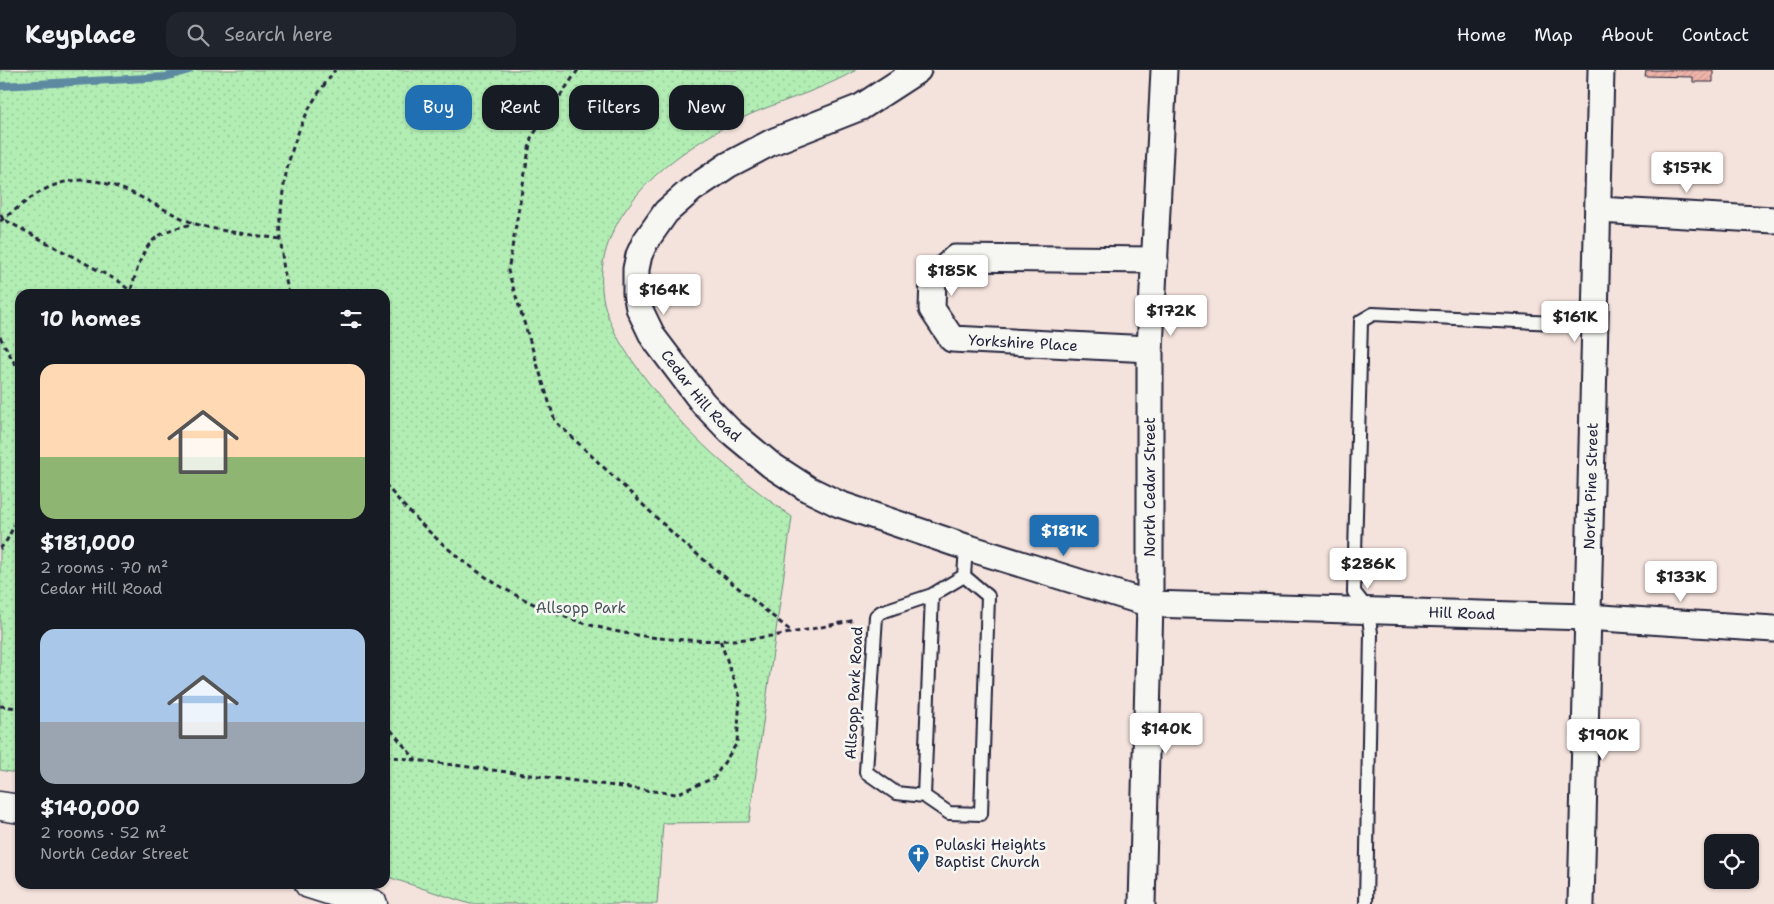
<!DOCTYPE html>
<html lang="en">
<head>
<meta charset="utf-8">
<style>
  body { margin:0; font-family:"Shantell Sans",sans-serif; background:#20242c; color:#f1f3f6; height:100vh; display:flex; flex-direction:column; font-size:19px; white-space:nowrap }
  * { box-sizing:border-box; margin:0 }
  p { font-size:16px; color:#9ea1a6 }
  .icon { flex:none; width:28px; height:28px; fill:none; stroke:currentColor; stroke-width:2; stroke-linecap:round; stroke-linejoin:round }
  .map { position:relative; flex:1; overflow:hidden }
  .sheet { position:absolute; left:15px; top:219px; width:375px; height:600px; display:flex; flex-direction:column; background:#171b24; border-radius:15px; box-shadow:0 1px 4px #0004 }
  .sheet>* { flex:none }
  .top-card { position:absolute; left:405px; top:15px; width:475px; height:45px; display:flex; gap:10px }
  .tools { position:absolute; left:1704px; top:764px; display:grid; gap:10px }
  .tools a { display:grid; place-items:center; width:55px; height:55px; border-radius:10px; background:#171b24; box-shadow:0 1px 4px #0004; font-size:25px }
  .price { position:absolute; translate:-50% -42px; padding:0 11px; border-radius:5px; background:#fff; color:#222; font-size:16px; line-height:32px; filter:drop-shadow(0 1px 2px #0008) }
  .price::after { content:''; position:absolute; left:50%; top:30px; width:15px; height:11px; margin-left:-8px; background:inherit; clip-path:polygon(0 0,100% 0,50% 100%) }
  .price.on { background:#1f6fb2; color:#fff }
  ul { padding:0; list-style:none }
  li { display:grid; align-content:center; gap:10px; height:265px; padding:0 25px }
  li span { display:grid; place-items:center; height:155px; border-radius:15px; color:#555 }
  li>.icon { margin-inline-start:auto }
  span .icon { width:90px; height:90px; fill:#fffc; stroke-width:1 }
  li b { font-size:21px }
  h2 { display:flex; justify-content:space-between; align-items:center; height:60px; padding:0 25px; font-size:21px }
  .pill { padding:0 18px; border-radius:15px; background:#171b24; box-shadow:0 1px 4px #0004; font-size:18px; line-height:45px }
  .pill.on { background:#1f6fb2; color:#fff }
  header { display:flex; align-items:center; gap:30px; box-sizing:border-box; height:70px; padding:0 25px; background:#171b24; border-bottom:1px solid #363941 }
  header strong { font-size:24px }
  nav { display:flex; gap:28px; margin-inline-start:auto; font-size:18px }
  .search { width:350px; height:45px; background:#20242c; display:flex; align-items:center; gap:12px; box-sizing:border-box; padding:0 18px; border-radius:15px; color:#9ea1a6; font-size:19px }
  .map>svg:first-child { display:block }
  .grass { fill:url(#grass-dots); stroke:#6a8878 }
  .lines { fill:none; stroke-linecap:round; stroke-linejoin:round }
  .stream { stroke:#5d89a1; stroke-width:8 }
  .building { fill:url(#building-hatch); stroke:#22223b }
  .service-casing { stroke:#22223b; stroke-width:16 }
  .minor-casing { stroke:#22223b; stroke-width:29 }
  .tertiary-casing { stroke:#22223b; stroke-width:31 }
  .path { stroke:#22223b; stroke-width:3; stroke-dasharray:5 4; stroke-linecap:butt }
  .service { stroke:#f6f6f2; stroke-width:12 }
  .minor { stroke:#f6f6f2; stroke-width:25 }
  .tertiary { stroke:#f6f6f2; stroke-width:28 }
  .labels { text-anchor:middle; stroke-width:5; stroke-linejoin:round; paint-order:stroke }
  .street-label { font-size:15px; fill:#22223b; stroke:#f6f6f2 }
  .park-label { font-size:15px; fill:#465559; stroke:#f6f6f2 }
  .poi-label { font-size:15px; fill:#22223b; stroke:#f6f6f2; text-anchor:start }
</style>
</head>
<body>
<header>
<strong>Keyplace</strong>
<div class="search"><svg class="icon" aria-label="search" viewBox="0 0 24 24"><circle cx="10" cy="10" r="6"/><path d="M15 15l6 6"/></svg>Search here</div>
<nav><a>Home</a><a>Map</a><a>About</a><a>Contact</a></nav>
</header>
<div class="map">
<svg width="1774" height="834" viewBox="0 0 1774 834">
  <defs>
    <pattern id="grass-dots" width="8" height="8" patternUnits="userSpaceOnUse" patternTransform="scale(1.25)"><rect width="8" height="8" fill="#b2eeb4"/><path d="M2 2h.1M6 6h.1" fill="none" stroke="#99cc9c" stroke-width="1.8" stroke-linecap="round"/></pattern>
    <pattern id="building-hatch" width="6" height="6" patternUnits="userSpaceOnUse" patternTransform="scale(1.25)"><rect width="6" height="6" fill="#efb5aa"/><path d="M-1 1l2-2M0 6l6-6M5 7l2-2" fill="none" stroke="#cd9b93"/></pattern>
  </defs>
  <rect width="100%" height="100%" fill="#f4e2dc"/>
  <filter id="ink" filterUnits="userSpaceOnUse"><feTurbulence type="fractalNoise" baseFrequency=".02" numOctaves="2"/><feDisplacementMap in="SourceGraphic" scale="10" xChannelSelector="R" yChannelSelector="G"/><feConvolveMatrix kernelMatrix="1 2 1 2 8 2 1 2 1" color-interpolation-filters="sRGB"/></filter>
  <g filter="url(#ink)">
    <path class="grass" d="M0,0H856C825,18 791,28 758,41C734,51 710,65 689,79C635,115 583,178 608,246C616,269 630,288 645,308C688,367 733,404 792,447L749,752L663,753L657,834H470L385,806V224H20V704L0,700Z"/>
    <g class="lines">
      <path class="stream" d="M0,16L165,7L189,0"/>
    </g>
    <path class="building" d="M1646,0H1713V12H1693V7L1645,6Z"/>
    <g class="lines">
      <defs>
        <path id="service" d="M964,506L988,526L981,744L949,743L924,726L896,723L866,702L876,546L881,542L932,525Z
          M964,506L966,477
          M924,726L932,525
          M1366,834L1371,563L1368,540L1354,522L1361,251L1373,244L1596,255"/>
        <g id="minor">
          <path id="s1" d="M918,0L861,37L772,72L728,95L691,120L666,142L645,172L639,185L636,199V223L639,238L653,267L703,333L730,361L771,395L808,419L839,434L966,477L1150,534L1586,547L1774,559"/>
          <path d="M1598,140L1774,150"/>
          <path d="M1150,279L952,269L932,239L933,209L955,188L1155,190"/>
          <path d="M1142,834L1150,534V279L1164,0"/>
          <path id="s2" d="M1581,834C1586,556 1596,278 1601,0"/>
        </g>
        <path id="tertiary" d="M0,736L20,739
          M309,814L373,834"/>
      </defs>
      <use href="#service" class="service-casing"/>
      <use href="#minor" class="minor-casing"/>
      <use href="#tertiary" class="tertiary-casing"/>
      <path class="path" d="M578,0L531,68L508,201L555,351L681,471L792,562
        M0,144L3,149L120,212L133,224
        M0,151C15,141 28,128 44,120C98,91 144,133 193,153C214,161 256,165 280,169
        M131,220C143,177 148,162 194,154
        M289,224C274,165 279,100 306,45C313,29 325,14 335,0
        M0,267L20,303
        M385,414C477,526 587,576 732,570C774,568 815,558 856,550
        M0,479L7,470L20,443
        M0,636L20,638
        M385,653L415,689
        M385,686L676,724L714,708L737,673L740,627L720,570"/>
      <use href="#service" class="service"/>
      <use href="#minor" class="minor"/>
      <use href="#tertiary" class="tertiary"/>
    </g>
  </g>
  <defs>
    <symbol id="church-pin" viewBox="-11 -11 22 30"><path d="M0 17L-7.5 6A9.5 9.5 0 1 1 7.5 6Z" fill="#1f6fb2" stroke="#f6f6f2"/><path d="M-1.2-6h2.4v3.5h3.3v2.4h-3.3V6h-2.4V-.1h-3.3v-2.4h3.3Z" fill="#fff"/></symbol>
  </defs>
  <g fill-rule="evenodd">
    <use href="#church-pin" x="906" y="772" width="25" height="34"/>
  </g>
  <g class="labels">
    <g class="street-label">
      <text transform="translate(1023 273) rotate(3)" y="5">Yorkshire Place</text>
      <text dy="5" stroke="none"><textPath href="#s1" startOffset="504">Cedar Hill Road</textPath></text>
      <text transform="translate(1150 417) rotate(-90)" y="5">North Cedar Street</text>
      <text dy="5" stroke="none"><textPath href="#s2" startOffset="418">North Pine Street</textPath></text>
      <text dy="5" stroke="none"><textPath href="#s1" startOffset="1320">Hill Road</textPath></text>
      <text transform="translate(854 623) rotate(-87)" y="5">Allsopp Park Road</text>
    </g>
    <g class="park-label">
      <text x="581" y="543">Allsopp Park</text>
    </g>
    <g class="poi-label">
      <text x="935" y="780">Pulaski Heights<tspan x="935" dy="17">Baptist Church</tspan></text>
    </g>
  </g>
</svg>
<div class="tools">
<a><svg class="icon" aria-label="locate" viewBox="0 0 24 24"><circle cx="12" cy="12" r="6"/><path d="M12 2v4M12 18v4M2 12h4M18 12h4"/></svg></a>
</div>
<b class="price" style="left:1687px;top:124px">$157K</b>
<b class="price" style="left:952px;top:227px">$185K</b>
<b class="price" style="left:664px;top:246px">$164K</b>
<b class="price" style="left:1171px;top:267px">$172K</b>
<b class="price" style="left:1575px;top:273px">$161K</b>
<b class="price on" style="left:1064px;top:487px">$181K</b>
<b class="price" style="left:1368px;top:520px">$286K</b>
<b class="price" style="left:1681px;top:533px">$133K</b>
<b class="price" style="left:1166px;top:685px">$140K</b>
<b class="price" style="left:1603px;top:691px">$190K</b>
<div class="top-card">
<a class="pill on">Buy</a>
<a class="pill">Rent</a>
<a class="pill">Filters</a>
<a class="pill">New</a>
</div>
<section class="sheet">
<h2>10 homes<svg class="icon" aria-label="filters" viewBox="0 0 24 24"><path d="M4 7h16M4 17h16"/><circle cx="9" cy="7" r="2"/><circle cx="15" cy="17" r="2"/></svg></h2>
<ul>
<li><span style="background:linear-gradient(#ffd9b3 60%,#8fb573 0)"><svg class="icon" aria-label="home" viewBox="0 0 24 24"><path d="M3 11l9-7 9 7M6 9v11h12V9"/></svg></span><div><b>$181,000</b><p>2 rooms · 70 m²</p><p>Cedar Hill Road</p></div></li>
<li><span style="background:linear-gradient(#a9c7e8 60%,#9aa5b1 0)"><svg class="icon" aria-label="home" viewBox="0 0 24 24"><path d="M3 11l9-7 9 7M6 9v11h12V9"/></svg></span><div><b>$140,000</b><p>2 rooms · 52 m²</p><p>North Cedar Street</p></div></li>
</ul>
</section>
</div>
</body>
</html>
